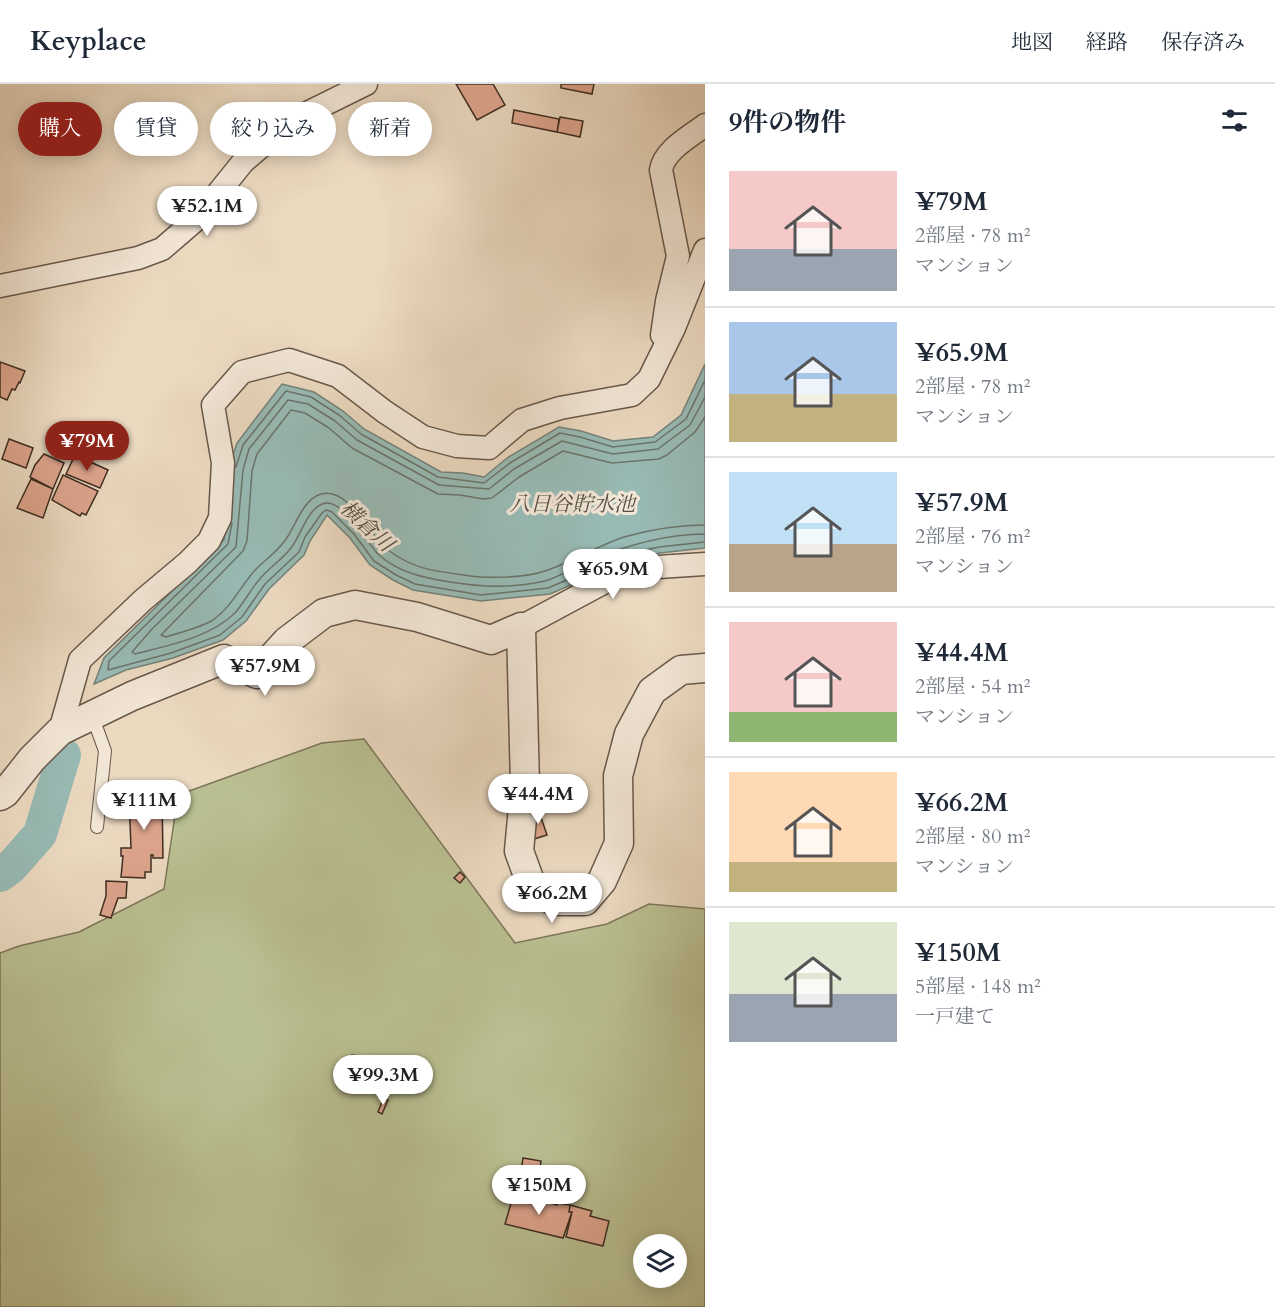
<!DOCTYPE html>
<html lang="ja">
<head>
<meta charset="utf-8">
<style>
  body { margin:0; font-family:Cardo,"Noto Serif JP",serif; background:#f2f2f3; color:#1f2937; height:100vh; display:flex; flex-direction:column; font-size:22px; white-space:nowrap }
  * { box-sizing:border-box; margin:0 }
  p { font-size:20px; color:#747a83 }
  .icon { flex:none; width:33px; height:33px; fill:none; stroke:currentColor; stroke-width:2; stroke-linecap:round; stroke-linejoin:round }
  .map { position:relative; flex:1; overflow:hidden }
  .drawer { display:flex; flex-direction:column; background:#fff; width:570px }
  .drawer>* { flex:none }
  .guide { position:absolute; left:18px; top:18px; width:570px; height:54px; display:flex; gap:12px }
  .fabs { position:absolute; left:633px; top:1150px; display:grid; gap:12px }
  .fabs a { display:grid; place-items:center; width:54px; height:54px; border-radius:50%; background:#fff; box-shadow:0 3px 15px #0003; font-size:30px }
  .price { position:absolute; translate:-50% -51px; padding:0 14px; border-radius:21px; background:#fff; color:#222; font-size:20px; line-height:39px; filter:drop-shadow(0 2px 3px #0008) }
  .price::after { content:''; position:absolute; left:50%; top:36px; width:18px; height:14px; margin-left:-9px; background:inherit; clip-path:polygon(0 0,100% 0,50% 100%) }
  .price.current { background:#8f2418; color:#fff }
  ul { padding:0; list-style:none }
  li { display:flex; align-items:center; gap:18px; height:150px; padding:0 24px }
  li+li { border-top:2px solid #e0e1e3 }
  li span { display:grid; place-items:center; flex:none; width:168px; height:120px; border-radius:0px; color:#555 }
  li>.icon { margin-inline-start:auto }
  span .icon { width:72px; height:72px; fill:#fffc; stroke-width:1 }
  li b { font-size:26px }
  h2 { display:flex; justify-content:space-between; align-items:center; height:72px; padding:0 24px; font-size:26px }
  .pill { padding:0 21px; border-radius:27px; background:#fff; box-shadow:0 3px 15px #0003; font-size:21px; line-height:54px }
  .pill.current { background:#8f2418; color:#fff }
  header { display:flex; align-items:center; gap:36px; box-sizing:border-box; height:84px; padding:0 30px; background:#fff; border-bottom:2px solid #e0e1e3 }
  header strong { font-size:28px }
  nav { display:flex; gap:33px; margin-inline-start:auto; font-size:21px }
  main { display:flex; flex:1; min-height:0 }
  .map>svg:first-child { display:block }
  .green { fill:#babf91; stroke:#7c765a; stroke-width:1.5; fill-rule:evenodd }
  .water { fill:#98bab4; stroke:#74827a; stroke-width:1.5 }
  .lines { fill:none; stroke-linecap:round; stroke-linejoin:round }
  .shore { stroke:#6b746b; stroke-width:1.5 }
  .river { stroke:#98bab4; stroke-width:34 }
  .building { fill:#dda48c; stroke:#3e2d22; stroke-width:1.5 }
  .service-casing { stroke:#69584a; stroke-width:14 }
  .minor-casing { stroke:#69584a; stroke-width:25 }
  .tertiary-casing { stroke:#69584a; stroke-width:31 }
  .service { stroke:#f2e6d6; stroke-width:12 }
  .minor { stroke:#f2e6d6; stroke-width:22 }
  .tertiary { stroke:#f2e6d6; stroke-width:28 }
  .labels { text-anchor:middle; stroke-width:6; stroke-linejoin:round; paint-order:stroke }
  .water-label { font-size:21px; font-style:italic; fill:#545046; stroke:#f2e6d6 }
</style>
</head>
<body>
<header>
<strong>Keyplace</strong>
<nav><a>地図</a><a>経路</a><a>保存済み</a></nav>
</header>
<main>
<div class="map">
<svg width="705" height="1223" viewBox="0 0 705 1223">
  <rect width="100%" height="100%" fill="#ebd9c0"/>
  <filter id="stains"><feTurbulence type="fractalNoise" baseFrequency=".00333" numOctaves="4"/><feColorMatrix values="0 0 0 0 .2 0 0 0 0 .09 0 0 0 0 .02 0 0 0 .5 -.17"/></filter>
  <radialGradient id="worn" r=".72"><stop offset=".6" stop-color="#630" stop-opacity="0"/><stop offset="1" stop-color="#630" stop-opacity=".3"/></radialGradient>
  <path class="green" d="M364,655L515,859L607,840L649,820L705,825V1223H0V869L19,862L79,848L164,805L178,711L322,659ZM644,1161H676V1194H644Z"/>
  <path class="water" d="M705,280V464L660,469L631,475L550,510L481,517L413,506L393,496L370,481L350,454L327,431L310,457L304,471L269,505L246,537L223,556L173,574L126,586L94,600L104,574L224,456L229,383L237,359L282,300L314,308L343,327L364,345L441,388L463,389L484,393L507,374L559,343L581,347L613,357L653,353L681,331Z"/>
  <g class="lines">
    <path class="shore" d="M705,313L690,341L658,365L613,370L562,357L514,385L489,405L439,401L357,356L335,337L308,320L288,316L249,365L243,386L236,463L152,545L132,568L135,570C169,561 209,554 235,529C244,519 250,506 259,496C268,484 282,476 291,464C300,453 307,426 322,420C342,411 367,460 379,471C399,489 425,494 450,498C480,503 515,504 545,497C559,493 573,484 586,478C624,462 664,450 705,450
      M705,333L695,348L667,371L659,375L612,379L563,367L519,393L492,414L483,415L460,411L438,410L352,364L329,344L305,329L291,326L257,370L252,387L247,457L243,467L161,551L166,553C181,548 200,544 213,536C230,524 238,507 251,491C260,479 274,471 283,459C295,446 301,416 321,410C350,403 369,452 388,466C413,485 434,487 464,491C484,495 525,494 545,487C572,478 597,462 624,453C649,446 679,441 705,441
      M236,383L243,361L286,307L311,313L339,331L361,350L438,393L484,399L510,379L560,349L580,353L613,363L655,358L686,335L705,296
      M232,439L228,460L109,577L108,586L171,569L220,551L242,533L265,500L299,468L305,453L322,429L326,426L332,428L354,450L374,477L396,491L415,500L481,511L548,504L630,469L659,463L705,458"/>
    <path class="river" d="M0,791L11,783L40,750L64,671"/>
  </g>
  <path class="building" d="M456,0H493L505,21L477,36Z
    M561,0H594L592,10L561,4Z
    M514,26L559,35L557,48L512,39Z
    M560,33L583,37L580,53L557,48Z
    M0,278L25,287L20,299L19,298L15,306L12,305L7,316L0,313Z
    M9,355L33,364L26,384L2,375Z
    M44,370L64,379L53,405L30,393L35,381Z
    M75,371L108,386L100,404L66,390Z
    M63,391L98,407L86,431L82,429L80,432L52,416Z
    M31,395L53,405L43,434L17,424Z
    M154,697L155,711H162L163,774H153V771H151V788H145V794L121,793L123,772H121V764H131L129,712H133L132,699Z
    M535,716L547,751L531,756Z
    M460,788L465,793L460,799L454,794Z
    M106,797L127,798L126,814H118L111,834L100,831L106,812Z
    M352,971L378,977L376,987L350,982Z
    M383,1015L388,1016L382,1030L378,1028Z
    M523,1074L541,1077L540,1084L550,1085L546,1105L519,1100Z
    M517,1111L557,1121L558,1119L570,1121L569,1128H572L563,1154L505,1140L512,1116L515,1117Z
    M570,1121L592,1127L590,1132L609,1137L603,1162L566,1153L572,1128H569Z"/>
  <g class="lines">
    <defs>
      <path id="service" d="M92,631L105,667L97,743"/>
      <path id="minor" d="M0,202L138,174L162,165L198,134L243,78L291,37L366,0
        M662,251L667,217L678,172L661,86C664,66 690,53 705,41
        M521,543L616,492L658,483L705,480
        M60,647L80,576L143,516L187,479L209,457L220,434L223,379L213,321L242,288L289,276L338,292L385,328L423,353L457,362L489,364L522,336L560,324L632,311L649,295L674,244L705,166"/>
      <path id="tertiary" d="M0,712L5,709L32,675L60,647L132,612L224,575L257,590L287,557L324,529L355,521L417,533L491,556L521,543L525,702L519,767L531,800L554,817H585L602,797L619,759L618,692L629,650L652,607L681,586L705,584"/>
    </defs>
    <use href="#service" class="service-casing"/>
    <use href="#minor" class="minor-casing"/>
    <use href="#tertiary" class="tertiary-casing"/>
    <use href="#service" class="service"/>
    <use href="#minor" class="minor"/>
    <use href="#tertiary" class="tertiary"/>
  </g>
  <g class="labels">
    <g class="water-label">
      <text x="572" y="427">八日谷貯水池</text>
      <text transform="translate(367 442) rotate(43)" y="7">横倉川</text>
    </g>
  </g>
  <rect width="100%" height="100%" filter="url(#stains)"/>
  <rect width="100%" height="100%" fill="url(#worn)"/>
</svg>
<div class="fabs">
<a><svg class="icon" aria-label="layers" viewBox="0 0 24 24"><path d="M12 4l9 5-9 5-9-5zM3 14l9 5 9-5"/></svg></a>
</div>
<b class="price" style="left:207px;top:153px">¥52.1M</b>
<b class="price current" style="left:87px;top:388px">¥79M</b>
<b class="price" style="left:613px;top:516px">¥65.9M</b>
<b class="price" style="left:265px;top:613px">¥57.9M</b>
<b class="price" style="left:538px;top:741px">¥44.4M</b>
<b class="price" style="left:144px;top:747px">¥111M</b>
<b class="price" style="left:552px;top:840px">¥66.2M</b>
<b class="price" style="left:383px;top:1022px">¥99.3M</b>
<b class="price" style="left:539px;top:1132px">¥150M</b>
<div class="guide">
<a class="pill current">購入</a>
<a class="pill">賃貸</a>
<a class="pill">絞り込み</a>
<a class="pill">新着</a>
</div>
</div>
<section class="drawer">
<h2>9件の物件<svg class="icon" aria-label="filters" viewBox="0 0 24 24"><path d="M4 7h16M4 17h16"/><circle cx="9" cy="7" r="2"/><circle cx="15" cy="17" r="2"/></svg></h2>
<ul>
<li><span style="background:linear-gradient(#f6c9c9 65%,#9aa5b1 0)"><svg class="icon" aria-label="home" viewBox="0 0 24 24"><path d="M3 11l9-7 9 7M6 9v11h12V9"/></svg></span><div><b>¥79M</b><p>2部屋 · 78 m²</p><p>マンション</p></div></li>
<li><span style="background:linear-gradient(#a9c7e8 60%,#c2b280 0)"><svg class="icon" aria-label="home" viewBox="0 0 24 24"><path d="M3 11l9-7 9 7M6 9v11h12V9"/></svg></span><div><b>¥65.9M</b><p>2部屋 · 78 m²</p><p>マンション</p></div></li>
<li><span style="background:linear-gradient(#bfe0f5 60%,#b9a48a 0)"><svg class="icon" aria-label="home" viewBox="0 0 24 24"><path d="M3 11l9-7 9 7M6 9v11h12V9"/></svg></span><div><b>¥57.9M</b><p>2部屋 · 76 m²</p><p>マンション</p></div></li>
<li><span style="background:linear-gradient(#f6c9c9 75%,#8fb573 0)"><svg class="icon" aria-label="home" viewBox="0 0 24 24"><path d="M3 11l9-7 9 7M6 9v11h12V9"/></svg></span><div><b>¥44.4M</b><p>2部屋 · 54 m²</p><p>マンション</p></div></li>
<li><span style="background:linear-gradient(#ffd9b3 75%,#c2b280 0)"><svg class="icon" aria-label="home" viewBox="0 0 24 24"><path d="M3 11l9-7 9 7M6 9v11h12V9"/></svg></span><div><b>¥66.2M</b><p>2部屋 · 80 m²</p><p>マンション</p></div></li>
<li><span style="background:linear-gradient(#dfe7d0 60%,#9aa5b1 0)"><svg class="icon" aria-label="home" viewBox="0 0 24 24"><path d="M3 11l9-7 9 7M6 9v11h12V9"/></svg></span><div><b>¥150M</b><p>5部屋 · 148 m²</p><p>一戸建て</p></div></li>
</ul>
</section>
</main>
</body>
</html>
